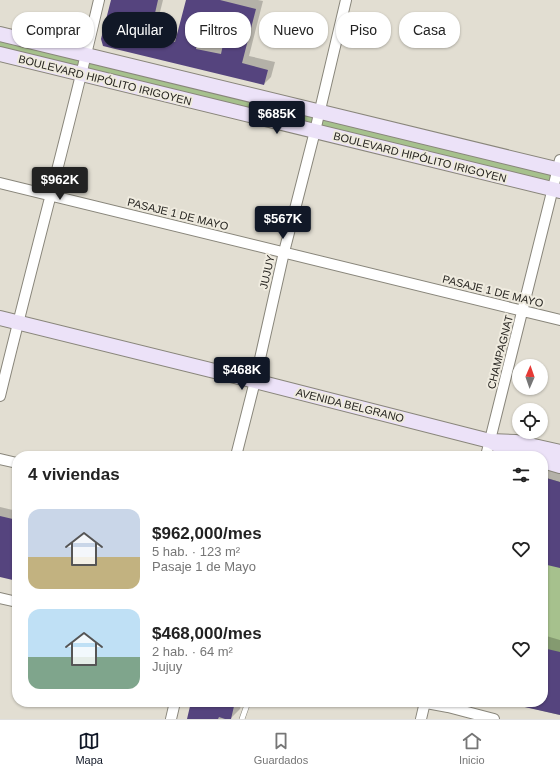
<!DOCTYPE html>
<html lang="es">
<head>
<meta charset="utf-8">
<style>
  body { margin:0; font-family:Arial,sans-serif; background:#f2f2f2; color:#222; height:100vh; display:flex; flex-direction:column; font-size:15px; white-space:nowrap }
  * { box-sizing:border-box; margin:0 }
  p { font-size:13px; color:#767676 }
  .icon { flex:none; width:22px; height:22px; fill:none; stroke:currentColor; stroke-width:2; stroke-linecap:round; stroke-linejoin:round }
  .map { position:relative; flex:1; overflow:hidden }
  .drawer { position:absolute; left:12px; top:451px; width:536px; height:256px; display:flex; flex-direction:column; background:#fff; border-radius:16px; box-shadow:0 1px 3px #0004 }
  .drawer>* { flex:none }
  .banner { position:absolute; left:12px; top:12px; width:536px; height:36px; display:flex; gap:8px }
  .needle { width:26px; rotate:2deg }
  .controls { position:absolute; left:512px; top:359px; display:grid; gap:8px }
  .controls a { display:grid; place-items:center; width:36px; height:36px; border-radius:50%; background:#fff; box-shadow:0 1px 3px #0004; font-size:20px }
  .price { position:absolute; translate:-50% -34px; padding:0 9px; border-radius:4px; background:#111827; color:#fff; font-size:13px; line-height:26px; filter:drop-shadow(0 1px 2px #0008) }
  .price::after { content:''; position:absolute; left:50%; top:24px; width:12px; height:9px; margin-left:-6px; background:inherit; clip-path:polygon(0 0,100% 0,50% 100%) }
  .price.on { background:#222; color:#fff }
  ul { padding:0; list-style:none }
  li { display:flex; align-items:center; gap:12px; height:100px; padding:0 16px }
  li span { display:grid; place-items:center; flex:none; width:112px; height:80px; border-radius:12px; color:#555 }
  li>.icon { margin-inline-start:auto }
  span .icon { width:48px; height:48px; fill:#fffc; stroke-width:1 }
  li b { font-size:17px }
  h2 { display:flex; justify-content:space-between; align-items:center; height:48px; padding:0 16px; font-size:17px }
  .chip { padding:0 14px; border-radius:16px; background:#fff; box-shadow:0 1px 3px #0004; font-size:14px; line-height:36px }
  .chip.on { background:#111827; color:#fff }
  .menu { display:flex; justify-content:space-around; align-items:center; height:56px; border-top:1px solid #e0e0e0; background:#fff; font-size:11px; color:#767676 }
  .menu a { display:grid; justify-items:center; gap:2px }
  .menu .on { color:#111827 }
  .map>svg:first-child { display:block }
  .green { fill:#a6c18d }
  .shadow { fill:#0003; fill-rule:evenodd }
  .building { fill:#55447e; fill-rule:evenodd }
  .lines { fill:none; stroke-linecap:round; stroke-linejoin:round }
  .lane-casing { stroke:#89867b; stroke-width:6 }
  .street-casing { stroke:#89867b; stroke-width:12 }
  .secondary-casing { stroke:#89867b; stroke-width:16 }
  .lane { stroke:#fff; stroke-width:5 }
  .street { stroke:#fff; stroke-width:10 }
  .secondary { stroke:#ece2f8; stroke-width:14 }
  .labels { text-anchor:middle; stroke-width:4; stroke-linejoin:round; paint-order:stroke }
  .street-label { font-size:11px; fill:#272521; stroke:#efebdf }
</style>
</head>
<body>
<div class="map">
<svg width="560" height="719" viewBox="0 0 560 719">
  <rect width="100%" height="100%" fill="#e2ded2"/>
  <path class="green" d="M0,34L560,170V191L0,54Z
    M543,477L560,482V715L505,702H543Z"/>
  <path class="shadow" d="M112,0H163L156,28L179,33L187,0H258L263,1L249,56L275,62L271,77L264,84L104,45ZM209,16L229,21L223,46L203,41Z
    M543,465L560,469V567L543,563Z
    M0,507L17,511V580L0,576Z
    M543,635L560,640V714L509,702H543Z
    M192,702H242L240,709L230,719H188Z"/>
  <path class="building" d="M111,0H158L150,35L175,42L186,0H220L256,9L242,63L268,70L264,85L103,46L101,39ZM204,16L228,21L221,54L196,49Z
    M543,477L560,482V568L543,564Z
    M0,516L17,520V581L0,577Z
    M543,648L560,652V715L507,703L543,702Z
    M191,702H235L231,719H225L219,717L218,719H187Z"/>
  <g class="lines">
    <defs>
      <path id="lane" d="M242,719L248,702"/>
      <path id="street" d="M0,183L560,320
        M0,396C32,264 68,133 99,0
        M236,456L255,381L284,252L315,131L346,0
        M486,456L560,160
        M0,459L17,463
        M0,598L17,602
        M421,702L448,707L494,719
        M171,719L175,702
        M421,719L425,702"/>
      <path id="secondary" d="M0,34L560,170
        M0,54L560,191
        M0,318L255,381L490,441L516,442L560,452
        M492,442L513,454L522,456
        M543,461L560,466"/>
    </defs>
    <use href="#lane" class="lane-casing"/>
    <use href="#street" class="street-casing"/>
    <use href="#secondary" class="secondary-casing"/>
    <use href="#lane" class="lane"/>
    <use href="#street" class="street"/>
    <use href="#secondary" class="secondary"/>
  </g>
  <g class="labels">
    <g class="street-label">
      <text transform="translate(105 80) rotate(14)" y="4">BOULEVARD HIPÓLITO IRIGOYEN</text>
      <text transform="translate(420 157) rotate(14)" y="4">BOULEVARD HIPÓLITO IRIGOYEN</text>
      <text transform="translate(178 214) rotate(14)" y="4">PASAJE 1 DE MAYO</text>
      <text transform="translate(267 272) rotate(-77)" y="4">JUJUY</text>
      <text transform="translate(493 291) rotate(14)" y="4">PASAJE 1 DE MAYO</text>
      <text transform="translate(500 352) rotate(-76)" y="4">CHAMPAGNAT</text>
      <text transform="translate(350 405) rotate(14)" y="4">AVENIDA BELGRANO</text>
    </g>
  </g>
</svg>
<div class="controls">
<a><svg class="needle" viewBox="-14 -14 28 28"><path d="M0-13l5 13h-10z" fill="#e53935"/><path d="M0 13l5-13h-10z" fill="#767676"/></svg></a>
<a><svg class="icon" aria-label="locate" viewBox="0 0 24 24"><circle cx="12" cy="12" r="6"/><path d="M12 2v4M12 18v4M2 12h4M18 12h4"/></svg></a>
</div>
<b class="price" style="left:277px;top:135px">$685K</b>
<b class="price on" style="left:60px;top:201px">$962K</b>
<b class="price" style="left:283px;top:240px">$567K</b>
<b class="price" style="left:242px;top:391px">$468K</b>
<div class="banner">
<a class="chip">Comprar</a>
<a class="chip on">Alquilar</a>
<a class="chip">Filtros</a>
<a class="chip">Nuevo</a>
<a class="chip">Piso</a>
<a class="chip">Casa</a>
</div>
<section class="drawer">
<h2>4 viviendas<svg class="icon" aria-label="filters" viewBox="0 0 24 24"><path d="M4 7h16M4 17h16"/><circle cx="9" cy="7" r="2"/><circle cx="15" cy="17" r="2"/></svg></h2>
<ul>
<li><span style="background:linear-gradient(#c9d6e8 60%,#c2b280 0)"><svg class="icon" aria-label="home" viewBox="0 0 24 24"><path d="M3 11l9-7 9 7M6 9v11h12V9"/></svg></span><div><b>$962,000/mes</b><p>5 hab. · 123 m²</p><p>Pasaje 1 de Mayo</p></div><svg class="icon" aria-label="heart" viewBox="0 0 24 24"><path d="M12 20l-8-8c-3-5 5-10 8-4 3-6 11-1 8 4z"/></svg></li>
<li><span style="background:linear-gradient(#bfe0f5 60%,#7fa58c 0)"><svg class="icon" aria-label="home" viewBox="0 0 24 24"><path d="M3 11l9-7 9 7M6 9v11h12V9"/></svg></span><div><b>$468,000/mes</b><p>2 hab. · 64 m²</p><p>Jujuy</p></div><svg class="icon" aria-label="heart" viewBox="0 0 24 24"><path d="M12 20l-8-8c-3-5 5-10 8-4 3-6 11-1 8 4z"/></svg></li>
</ul>
</section>
</div>
<nav class="menu">
<a class="on"><svg class="icon" aria-label="map" viewBox="0 0 24 24"><path d="M3 6l6-2 6 2 6-2v14l-6 2-6-2-6 2zM9 4v14M15 6v14"/></svg>Mapa</a>
<a><svg class="icon" aria-label="saved" viewBox="0 0 24 24"><path d="M7 4h10v16l-5-4-5 4z"/></svg>Guardados</a>
<a><svg class="icon" aria-label="home" viewBox="0 0 24 24"><path d="M3 11l9-7 9 7M6 9v11h12V9"/></svg>Inicio</a>
</nav>
</body>
</html>
